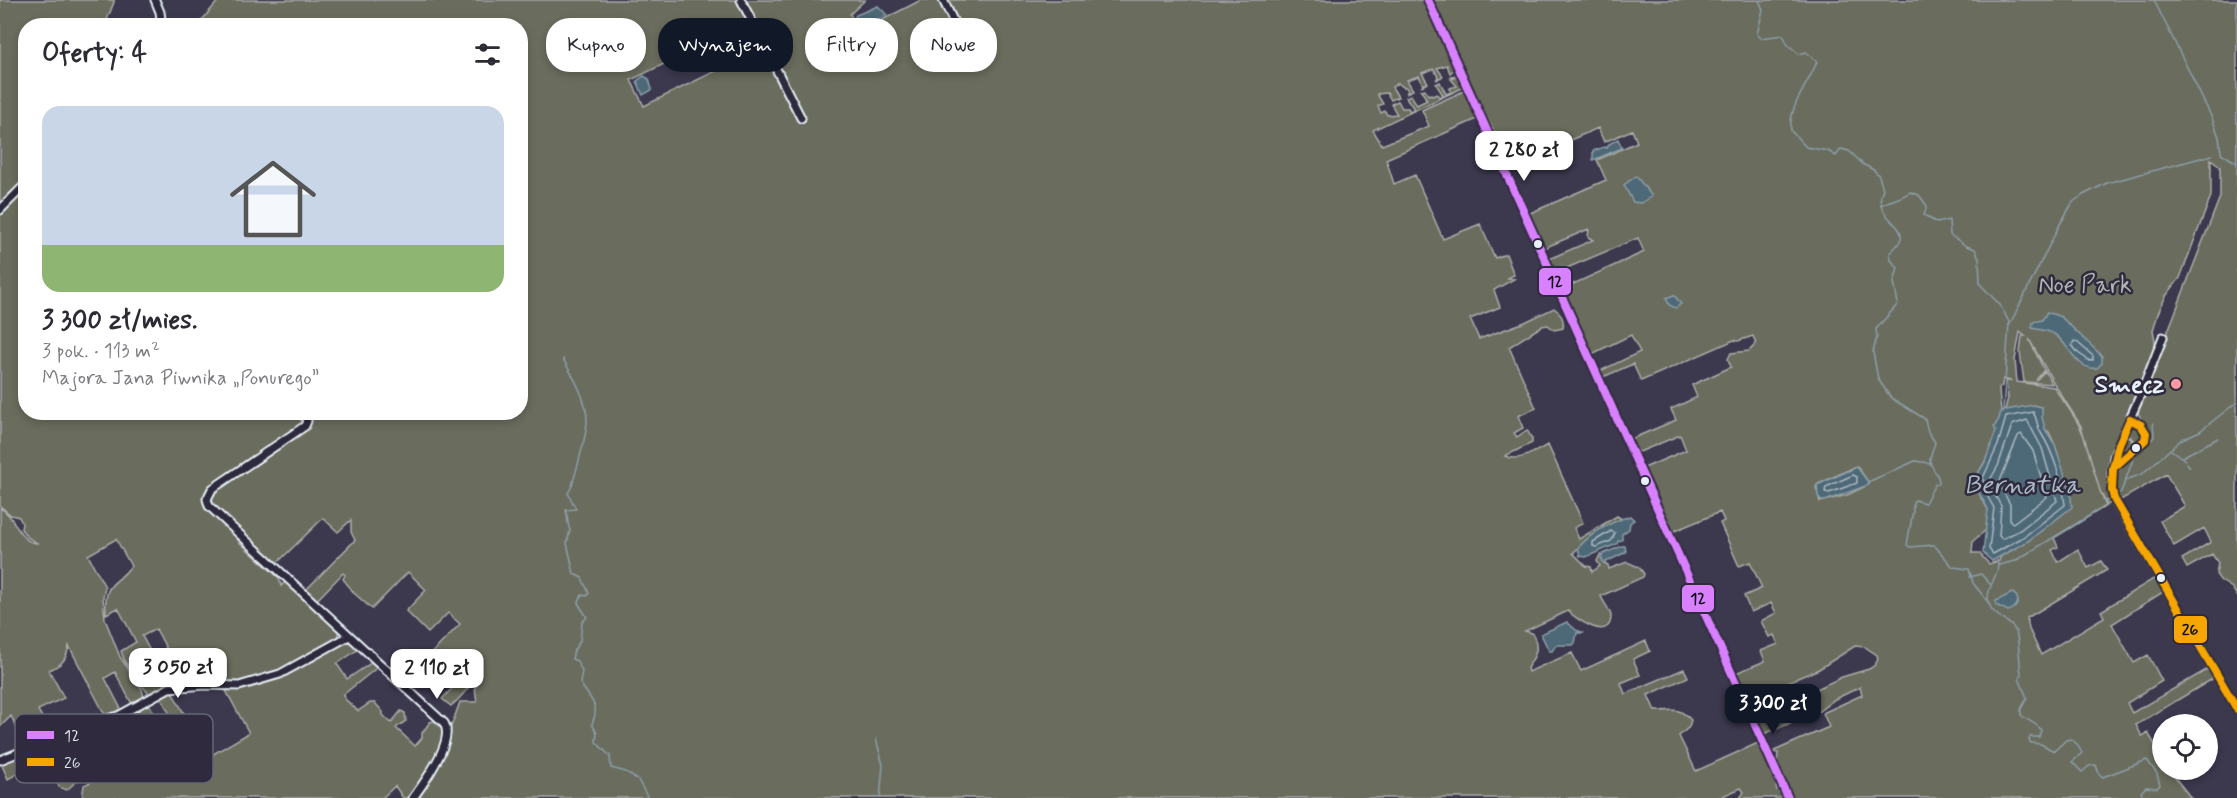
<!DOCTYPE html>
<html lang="pl">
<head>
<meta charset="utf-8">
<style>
  body { margin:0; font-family:Mynerve,sans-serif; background:#f7f7f7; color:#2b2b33; height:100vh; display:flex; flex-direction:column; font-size:22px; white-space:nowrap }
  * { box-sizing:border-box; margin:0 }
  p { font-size:20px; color:#7c7c81 }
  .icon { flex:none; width:33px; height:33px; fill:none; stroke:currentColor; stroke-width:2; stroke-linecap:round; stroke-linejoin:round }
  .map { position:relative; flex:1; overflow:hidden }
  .details { position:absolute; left:18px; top:18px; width:510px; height:402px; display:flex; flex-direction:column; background:#fff; border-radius:24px; box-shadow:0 3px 9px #0003 }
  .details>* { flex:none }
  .banner { position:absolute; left:546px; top:18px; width:570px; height:54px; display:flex; gap:12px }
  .buttons { position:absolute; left:2152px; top:714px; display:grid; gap:12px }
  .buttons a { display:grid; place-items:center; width:66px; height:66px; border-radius:50%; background:#fff; box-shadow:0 3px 9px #0003; font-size:30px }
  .price { position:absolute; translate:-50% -51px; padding:0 14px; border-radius:12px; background:#fff; color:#222; font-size:20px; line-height:39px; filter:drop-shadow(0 2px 3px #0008) }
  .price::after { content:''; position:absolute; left:50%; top:36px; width:18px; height:14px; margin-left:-9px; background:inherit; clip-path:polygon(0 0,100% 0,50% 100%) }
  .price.selected { background:#111827; color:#fff }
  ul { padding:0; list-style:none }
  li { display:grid; align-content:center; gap:12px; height:318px; padding:0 24px }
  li+li { border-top:2px solid #e1e1e2 }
  li span { display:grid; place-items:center; height:186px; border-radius:18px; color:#555 }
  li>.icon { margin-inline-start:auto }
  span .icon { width:108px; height:108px; fill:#fffc; stroke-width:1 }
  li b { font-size:26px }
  h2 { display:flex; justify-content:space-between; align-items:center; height:72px; padding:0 24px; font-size:26px }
  .pill { padding:0 21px; border-radius:24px; background:#fff; box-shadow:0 3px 9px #0003; font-size:21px; line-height:54px }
  .pill.selected { background:#111827; color:#fff }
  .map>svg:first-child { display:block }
  .green { fill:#6b6c5d; stroke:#aaaeaa; stroke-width:1.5; fill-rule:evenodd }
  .water { fill:#4e6876; stroke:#8c9faa; stroke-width:1.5 }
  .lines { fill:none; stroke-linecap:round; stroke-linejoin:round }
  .shore { stroke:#aabac4; stroke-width:1.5 }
  .stream { stroke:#8c9faa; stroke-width:1.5 }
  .minor-casing { stroke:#e8f1f8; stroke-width:11 }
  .minor { stroke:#2f2a3d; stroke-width:7 }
  .bus-1-casing { stroke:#2f2a3d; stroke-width:12 }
  .bus-2-casing { stroke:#2f2a3d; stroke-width:12 }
  .bus-1 { stroke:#d880ff; stroke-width:8 }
  .bus-2 { stroke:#f7a600; stroke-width:8 }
  .bus-dot { fill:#e8f1f8; stroke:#2f2a3d; stroke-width:2 }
  .poi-dot { fill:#ff9aa2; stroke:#2f2a3d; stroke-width:2 }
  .labels { text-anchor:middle; stroke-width:5; stroke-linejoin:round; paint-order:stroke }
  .park-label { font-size:24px; fill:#b0b5b2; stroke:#2f2a3d }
  .poi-label { font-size:24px; font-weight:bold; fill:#e8f1f8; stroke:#2f2a3d; text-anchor:end }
  .water-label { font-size:26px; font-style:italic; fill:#aabac4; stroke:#2f2a3d }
  .key { fill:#2f2a3d; stroke:#666675; stroke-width:1.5 }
  .key-label { font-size:16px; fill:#e8f1f8 }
  .line-badge { stroke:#2f2a3d; stroke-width:2 }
  .pale-badge-label { font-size:16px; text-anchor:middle; font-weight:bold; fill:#111 }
</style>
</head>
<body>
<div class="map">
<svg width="2237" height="798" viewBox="0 0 2237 798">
  <rect width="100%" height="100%" fill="#3c384e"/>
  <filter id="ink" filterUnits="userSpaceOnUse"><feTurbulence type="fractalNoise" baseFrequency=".0167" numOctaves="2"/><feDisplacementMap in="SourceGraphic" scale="12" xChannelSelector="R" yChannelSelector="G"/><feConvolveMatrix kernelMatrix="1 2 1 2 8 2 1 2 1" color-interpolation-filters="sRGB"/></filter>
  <g filter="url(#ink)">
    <path class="green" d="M0,0H114V2L105,25L26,26L25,180L0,206Z
      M219,0H865L850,14L859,32L921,0H2237V596L2232,588L2220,580L2216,574L2218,563L2212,554L2187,568L2182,559L2211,542L2204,528L2174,546L2160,521L2185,506L2166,474L2119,501C2105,465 2133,463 2148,439V432L2137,411L2220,197V166L2211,159V196L2180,278L2166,296L2159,311L2153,330L2156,347L2133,404L2126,416L2109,455L2107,481L2111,503L2107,505L2100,491L2081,426L2055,385L2029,339L2044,370L2036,380L2045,371L2052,384L2024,382L2020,352L2022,336H2025L2020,332L2015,360L2017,382L2054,387C2063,402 2077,417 2083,434C2092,458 2095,482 2106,506L2054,538L2058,547L2052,550L2058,562L2078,549L2088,568L2101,561L2107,570L2027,618L2029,629L2041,655L2104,617L2101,611L2155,578L2163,592L2112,624L2134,663L2148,655L2162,681L2127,703L2132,713L2208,669L2214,678L2136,725L2142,736L2148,733L2163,758V770H2169L2191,798H1792L1777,763L1778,753L1772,752L1829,727L1823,713L1862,695L1860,687L1835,699L1819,711L1764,734L1756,718L1807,696L1806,694L1842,677L1869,669L1875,665L1878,659L1877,655L1865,647L1855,646L1819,669L1748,699L1736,673L1765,661L1761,651L1778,644L1774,635L1769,637L1761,621L1776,613L1771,603L1751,612L1744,596L1762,588L1750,562L1739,566L1720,523L1724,521L1720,512L1672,532L1644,468L1686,450L1680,435L1637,453L1631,439L1676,420L1671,409L1697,397L1692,385L1731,367L1728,359L1731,353L1749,351L1756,344L1753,336L1738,341L1734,340L1641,381L1633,364L1603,377L1600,371L1640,352L1631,335L1592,354L1562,289L1644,252L1638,238L1555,273L1549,259L1593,240L1588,237L1589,229L1544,248L1528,214L1606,180L1597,160L1637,142L1632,130L1604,142L1598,128L1508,167L1497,137L1500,136L1499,134L1496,135L1463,71V67L1456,68L1450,73L1447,65L1437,68L1443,76L1436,80L1438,77L1434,69L1422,73L1428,83L1421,86L1423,85L1419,76L1407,80L1413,90L1406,93L1408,91L1406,87H1403L1398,83L1392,87L1398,97L1391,100L1387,93L1377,94L1383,104L1378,106L1381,113L1385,111L1387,115L1397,114L1391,104L1398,101L1402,108H1408L1410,111L1414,109L1406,97L1411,95L1417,105L1427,100L1421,90L1425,89L1428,95L1431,94L1432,96L1437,94L1439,97L1443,95L1436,84L1440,82L1446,94L1451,92L1450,88L1457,86L1451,79L1454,78L1451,77L1455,75L1461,78L1464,87L1373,130L1382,145L1429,126L1422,110L1466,90L1477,119L1386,159L1394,184L1415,175L1443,239L1480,224L1495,258L1506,254L1514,275L1508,278L1514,279L1494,290L1500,307L1470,319L1479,339L1525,322L1554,308C1560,312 1565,320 1563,328L1554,330L1548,325L1542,326L1509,347L1536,408L1518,416L1523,428L1514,433L1517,437L1527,430L1532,439V443L1505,456C1519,463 1535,451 1548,445L1583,523L1574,528L1579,539L1617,516L1622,519L1592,535L1573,553L1586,566L1591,567L1592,572L1600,566L1597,561L1600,555L1602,556L1604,563L1608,565L1609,569L1627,562L1639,567L1644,574L1643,577L1601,596C1603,603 1612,611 1611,618C1609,642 1576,619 1568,611L1525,631L1532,633C1540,648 1536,655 1527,668L1528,672L1572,653L1581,671L1646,641L1650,651L1633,659L1640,675L1621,683L1625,694L1684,669L1688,677L1648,695L1655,711C1673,712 1677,705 1691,720L1689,727L1679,736L1696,771L1758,743L1779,786L1776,787L1777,790L1780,789L1785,798H1740L1744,792L1741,788L1718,798H415L448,735L460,702H477L475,688L480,680L479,676C469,685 463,697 451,706L442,699L462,678L433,652L460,624L448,613L428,633L406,611L426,590L408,572L372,609L355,594L343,579L345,575L343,573L315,602L304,592L355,540L351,532V520L338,532L323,518L275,565L209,503L210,494L305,429L306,413L520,412V26H197ZM752,21L765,47L644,106L631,80ZM2003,379L2011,381H2006L2008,398L2005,410H2011L2049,432L2054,443L2058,454L2046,525L2028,541L2001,556L1999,561L1989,564L1979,553H1972L1973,541L1987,529L1988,509L1981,498L1976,477C1987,459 1999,434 2001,413C2001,405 1999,397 1999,388L2002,386ZM1857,466L1868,482V485L1847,495L1820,502L1816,487L1818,484Z
      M25,187L26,412L301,413L305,423L205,497L240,539L238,541L279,578L281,586L286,581L338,628L339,638L285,669L239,684L188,683L184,682L156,629L142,636L169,686L149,694C138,681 126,668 121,651L136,642L118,608L106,614C104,580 114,588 131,566L116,539L88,555L105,587L103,597L105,619L120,657L142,689L144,698L133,706L115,672L105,678L122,711L105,715L69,646C66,660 63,664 49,670L64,698L38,710L51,734L25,746L11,716L0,727V508C16,515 18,543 37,543L27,537L21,529L22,523L19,517L11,515L0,506V213Z
      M2132,426H2137L2142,431L2143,438L2138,444H2136L2127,432Z
      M2126,435L2131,439L2134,448L2120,457H2118Z
      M348,640L360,648L337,664L347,679L374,661L379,666L344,694L345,699L358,711L370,703H375L383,712V715L391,723L401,711L405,713L406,721L396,728L415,746L422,738V733L430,722L439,720L446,734L432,765L411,798H403L395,786L382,798H82L84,785L91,782L84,774L67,790L59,787L55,774L56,767L62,762L72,761V749L67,737L75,732L80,734L86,741L112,727L124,757V762H128L130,767L136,772L154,761L133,725L137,723L130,712L148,702L173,747L183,740L160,695L171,690L208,756H210L249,733L224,687L258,683Z
      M27,750L35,764L8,779L1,763Z"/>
    <path class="water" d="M878,6L887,15L859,29L855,17L856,15Z
      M644,76L649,79L652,90L643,95L637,81Z
      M1618,139L1622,148L1593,160V151L1604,147L1607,148L1609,144Z
      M1636,176L1651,195V197L1641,203L1633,202L1624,185Z
      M1674,295L1681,304L1676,308L1669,305L1666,298Z
      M2047,312L2061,317L2102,356V363L2097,368C2076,371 2069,343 2054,334C2048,330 2039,330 2032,328L2033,322L2042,320Z
      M2033,405L2042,407V417L2045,429L2055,445L2070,491L2072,507L2028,541L1992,561L1983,553L1988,509L1979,493L1976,477L1985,462L1996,431L1994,427L1999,419L2001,411Z
      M1857,467L1868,482V485L1825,501H1821L1818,496L1817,485Z
      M1630,516L1634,520L1630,523L1629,529L1622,534V540L1618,541L1617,544L1586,557L1580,556L1578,548C1591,533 1611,522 1630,516Z
      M1622,546H1625L1626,552L1604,563L1601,558L1603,554Z
      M2012,593C2021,597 2019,608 2008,611L1996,605V601Z
      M1567,622L1576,630L1584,633H1577L1575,643L1573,645H1556L1552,651H1549L1541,634Z"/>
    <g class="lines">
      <path class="shore" d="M2074,341L2077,342L2093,356V360L2090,361L2078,353L2072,345Z
        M2033,412C2037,418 2037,427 2041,433C2053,452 2063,483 2065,505L2025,536L1993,554L1989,549L1994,508L1985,492L1983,478L1998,445L2006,417Z
        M2027,420L2042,448L2057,501L2020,530L2002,539L1999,536L2001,506L1992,490L1990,480L1998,466L2012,425Z
        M2021,434L2033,451L2047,497L2013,523L2010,521V504L2001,488L2000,481L2018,436Z
        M1853,475L1857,477V483L1829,493L1825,492L1826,487Z
        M1611,531L1615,533L1611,541L1596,547L1593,546V542Z"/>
      <path class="stream" d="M1759,0L1763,10L1757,34L1761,38L1783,35L1788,45L1799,54L1806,52L1817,61C1809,85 1788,105 1791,131L1806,147L1828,151L1836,156L1841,149L1849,151L1864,165L1874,170L1879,176L1883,189C1871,215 1904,223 1901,238C1900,244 1894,248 1890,253L1891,260L1898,268L1894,282L1898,304L1876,329L1877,337L1873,352L1878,379L1891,398L1925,419L1928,432L1935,442C1934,448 1929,456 1930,461C1931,470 1940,473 1939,484H1935L1925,503L1915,500L1913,502V511L1907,545L1910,547L1934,545L1953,567L1969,569L1973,583L1988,602
        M2154,0L2212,118L2219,137L2221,153L2237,163
        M1881,205C1890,200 1903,198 1910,192L1919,195L1927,206L1924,215L1937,223L1949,220L1950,235L1966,246L1975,249L1979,258L1980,284L2000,305L2009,322L2003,412
        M2009,326L2060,224L2073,202L2083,195L2107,183L2212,155
        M563,359C574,378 587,399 587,421C587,436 576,470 572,486L568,493L576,509L566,510C568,517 567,523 570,530L567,543L574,574L582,578L589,593L587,596L582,595L578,603L587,617L582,622L580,641L574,650L572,659L577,661L582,671L580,683C589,698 601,705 592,724L597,733L596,742L610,756L611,768L626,772L638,780L648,798
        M2171,450L2185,460
        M2182,457L2218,438
        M2187,463L2190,467
        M2126,480L2142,474L2182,439L2200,431L2237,402
        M1868,482L1915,461L1929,463
        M2117,495L2121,492L2134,457L2154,437L2153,423
        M2106,501L2109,500
        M1997,560C2002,574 1984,587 1989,604C1993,616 2006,619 2013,627C2020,635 2019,662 2021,674L2019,678L2027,698L2021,709V715C2027,721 2036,722 2041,730L2039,737H2030L2029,740L2031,743L2041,744L2054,751L2066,740L2071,739L2077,744L2082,753L2072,762L2082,772L2089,766L2096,765L2099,774L2103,777L2147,760L2157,774L2160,785L2157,788L2146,787L2141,792L2144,798
        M1999,565L2015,561L2097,511
        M1970,577L1981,574L1990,584
        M876,739L883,765L880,798"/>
      <defs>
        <path id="minor" d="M155,0L160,12L162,26
          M741,0L801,118
          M943,0L964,43
          M1428,0L1788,798
          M0,210L26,184
          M2163,337C2155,357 2147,378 2139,398C2126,429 2100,471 2117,505L2237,709
          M303,412L307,421L305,426L212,489L207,499L209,506L444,723C455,740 424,783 413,798
          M0,760L96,722L118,716L169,688L205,685L239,686L280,674L349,636"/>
      </defs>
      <use href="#minor" class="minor-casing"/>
      <use href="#minor" class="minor"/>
      <defs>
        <path id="bus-1" d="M1428,0L1788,798"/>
        <path id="bus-2" d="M2130,419L2141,425L2146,433L2145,440L2113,468L2119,444Z
          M2113,468L2112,490L2114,499L2237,709"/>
      </defs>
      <use href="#bus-1" class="bus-1-casing"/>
      <use href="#bus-2" class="bus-2-casing"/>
      <use href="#bus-1" class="bus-1"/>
      <use href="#bus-2" class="bus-2"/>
    </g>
  </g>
  <g class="bus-dot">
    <circle cx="1538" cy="244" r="5"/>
    <circle cx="2136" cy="448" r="5"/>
    <circle cx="1645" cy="481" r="5"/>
    <circle cx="2161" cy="578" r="5"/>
  </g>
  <circle class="poi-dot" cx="2176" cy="384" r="6"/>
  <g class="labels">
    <g class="park-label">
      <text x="2085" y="292">Noe Park</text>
    </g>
    <g class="poi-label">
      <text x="2164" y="392">Smecz</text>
    </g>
    <g class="water-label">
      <text x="2022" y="493">Bernatka</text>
    </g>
  </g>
  <rect x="15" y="714" width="198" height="69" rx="9" class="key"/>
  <rect x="27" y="731" width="27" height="8" fill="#d880ff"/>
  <rect x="27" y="758" width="27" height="8" fill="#f7a600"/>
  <g class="key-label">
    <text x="64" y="741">12</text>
    <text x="64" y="768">26</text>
  </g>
  <g class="line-badge">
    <rect x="1538" y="267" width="34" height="29" rx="6" fill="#d880ff"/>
    <rect x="1681" y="584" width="34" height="29" rx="6" fill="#d880ff"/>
    <rect x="2173" y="615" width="35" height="29" rx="6" fill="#f7a600"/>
  </g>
  <g class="pale-badge-label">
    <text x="1555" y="287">12</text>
    <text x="1698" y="604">12</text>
    <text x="2190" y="635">26</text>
  </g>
</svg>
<div class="buttons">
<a><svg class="icon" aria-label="locate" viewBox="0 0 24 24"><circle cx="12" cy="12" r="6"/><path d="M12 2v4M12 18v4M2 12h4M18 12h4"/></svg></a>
</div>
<b class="price" style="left:1524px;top:182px">2 280 zł</b>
<b class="price" style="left:178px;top:699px">3 050 zł</b>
<b class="price" style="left:437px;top:700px">2 110 zł</b>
<b class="price selected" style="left:1773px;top:735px">3 300 zł</b>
<div class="banner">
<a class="pill">Kupno</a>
<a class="pill selected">Wynajem</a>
<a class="pill">Filtry</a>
<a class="pill">Nowe</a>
</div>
<section class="details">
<h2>Oferty: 4<svg class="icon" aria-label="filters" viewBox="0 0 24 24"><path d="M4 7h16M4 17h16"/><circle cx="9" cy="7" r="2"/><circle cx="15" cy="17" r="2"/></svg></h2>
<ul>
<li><span style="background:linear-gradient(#c9d6e8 75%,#8fb573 0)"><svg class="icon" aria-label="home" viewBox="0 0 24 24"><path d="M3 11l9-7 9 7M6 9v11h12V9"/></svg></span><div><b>3 300 zł/mies.</b><p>3 pok. · 113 m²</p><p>Majora Jana Piwnika „Ponurego”</p></div></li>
</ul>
</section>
</div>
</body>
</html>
